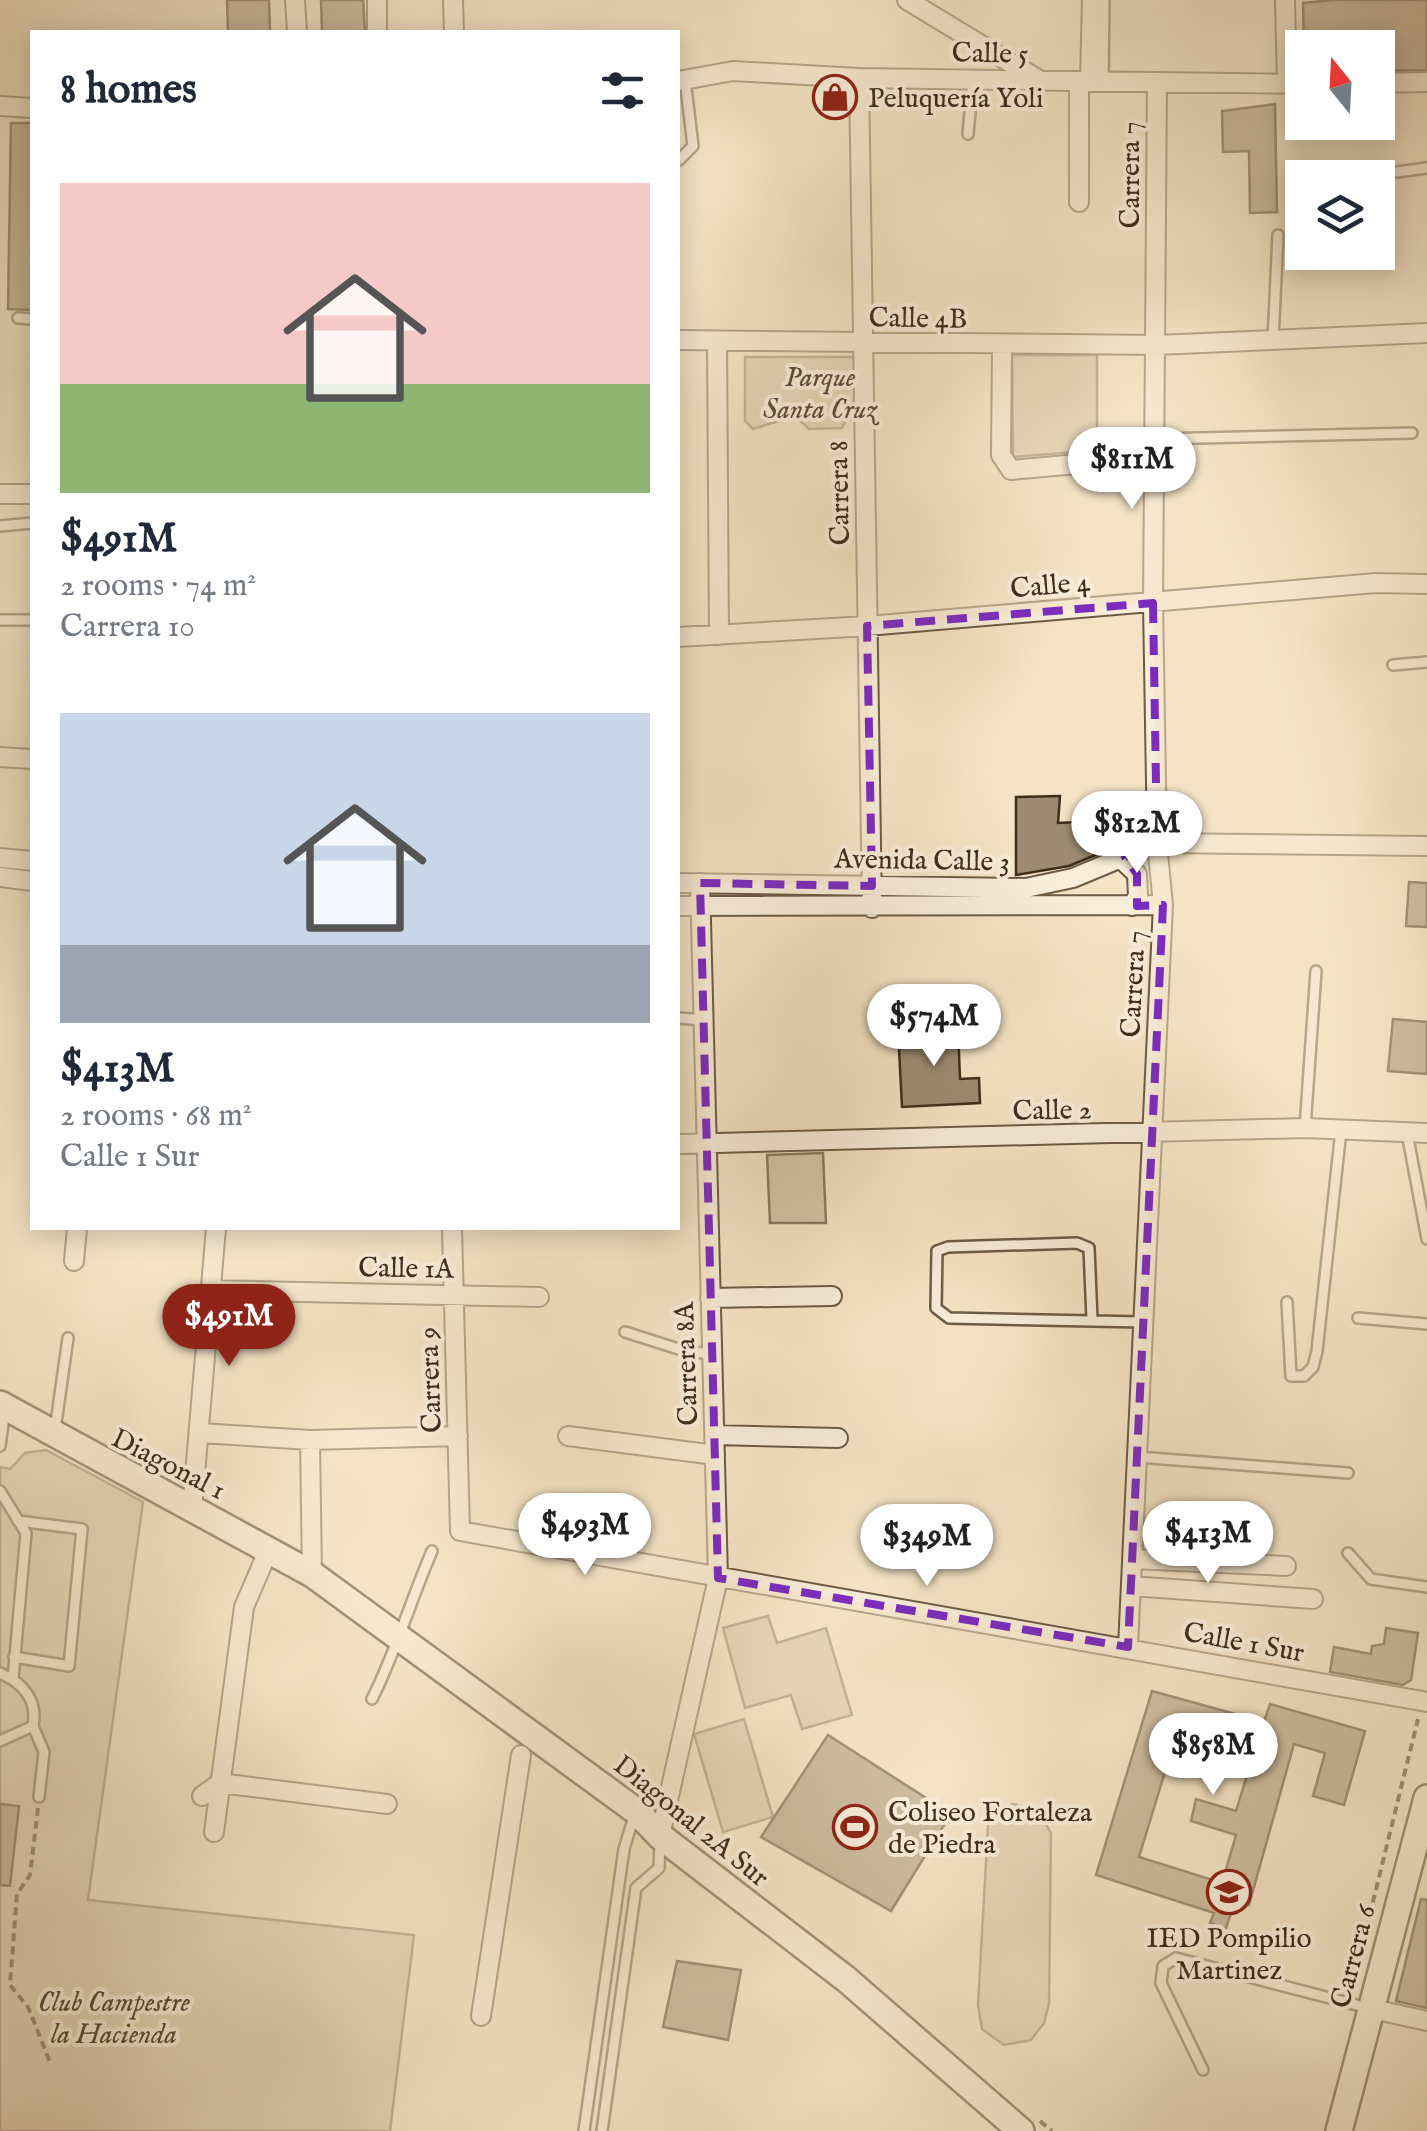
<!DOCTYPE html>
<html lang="en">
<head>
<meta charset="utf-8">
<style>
  body { margin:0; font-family:"IM FELL English",serif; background:#f6f6f7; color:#1f2937; height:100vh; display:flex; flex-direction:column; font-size:38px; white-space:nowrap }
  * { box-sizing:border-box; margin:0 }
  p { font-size:32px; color:#747a83 }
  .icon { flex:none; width:55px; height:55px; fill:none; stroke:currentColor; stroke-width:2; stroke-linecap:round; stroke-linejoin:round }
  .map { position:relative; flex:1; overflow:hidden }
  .details { position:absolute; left:30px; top:30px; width:650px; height:1200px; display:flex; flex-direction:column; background:#fff; border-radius:0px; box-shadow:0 5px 25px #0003 }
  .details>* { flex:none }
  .needle { width:65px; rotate:342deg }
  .tools { position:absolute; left:1285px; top:30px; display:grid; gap:20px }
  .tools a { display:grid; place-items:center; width:110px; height:110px; border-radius:0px; background:#fff; box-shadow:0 5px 25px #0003; font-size:50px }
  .price { position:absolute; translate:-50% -85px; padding:0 22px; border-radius:35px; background:#fff; color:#222; font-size:32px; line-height:65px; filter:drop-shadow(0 2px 5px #0008) }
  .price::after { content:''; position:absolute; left:50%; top:60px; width:30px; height:22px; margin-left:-15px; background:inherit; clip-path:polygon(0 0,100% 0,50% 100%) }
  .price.active { background:#8f2418; color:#fff }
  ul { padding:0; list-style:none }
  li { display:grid; align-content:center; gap:20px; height:530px; padding:0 30px }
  li span { display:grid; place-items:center; height:310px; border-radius:0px; color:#555 }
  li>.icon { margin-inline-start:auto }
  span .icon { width:180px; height:180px; fill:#fffc; stroke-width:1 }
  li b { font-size:42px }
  h2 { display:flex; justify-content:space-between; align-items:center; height:120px; padding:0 30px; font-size:42px }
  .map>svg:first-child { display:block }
  .green { fill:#d5c5a8; stroke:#8a7960; stroke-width:2.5 }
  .building { fill:#9d8c72; stroke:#3f2d19; stroke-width:2.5; fill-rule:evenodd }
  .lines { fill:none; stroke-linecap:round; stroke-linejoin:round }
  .lane-casing { stroke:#6c5b44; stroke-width:14 }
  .street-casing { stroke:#6c5b44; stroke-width:22 }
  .secondary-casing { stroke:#3f2d19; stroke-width:30 }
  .path { stroke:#3f2d19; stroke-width:4; stroke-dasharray:8 5; stroke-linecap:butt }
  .lane { stroke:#f8edd9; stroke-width:9 }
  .street { stroke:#f8edd9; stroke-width:18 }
  .secondary { stroke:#f8edd9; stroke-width:25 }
  .marked { fill:none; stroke:#7b2cbf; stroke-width:8; stroke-dasharray:20 12; stroke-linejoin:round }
  .labels { text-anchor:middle; stroke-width:8; stroke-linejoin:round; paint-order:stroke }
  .street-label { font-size:28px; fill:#3f2d19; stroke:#f8edd9 }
  .poi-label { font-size:28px; fill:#3f2d19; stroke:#f8edd9; text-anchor:start }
  .park-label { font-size:28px; font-style:italic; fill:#5d4b36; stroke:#f8edd9 }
</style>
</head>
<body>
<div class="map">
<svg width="1427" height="2131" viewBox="0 0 1427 2131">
  <rect width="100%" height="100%" fill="#f4e4c5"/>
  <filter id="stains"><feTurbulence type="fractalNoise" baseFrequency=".002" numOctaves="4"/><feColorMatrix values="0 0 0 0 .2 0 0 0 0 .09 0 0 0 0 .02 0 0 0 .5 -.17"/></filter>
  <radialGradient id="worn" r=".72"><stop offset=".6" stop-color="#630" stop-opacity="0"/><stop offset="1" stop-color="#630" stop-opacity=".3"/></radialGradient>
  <path class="green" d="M1012,355H1097V430L1086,451L1013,457Z
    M745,357H861L864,419L846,420L842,428L809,429L795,416L753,429L745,421Z
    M823,1153L826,1223H770L767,1155Z
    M46,1450L143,1502L88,1900L414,1935L390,2131H0V1467L10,1469L25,1453Z
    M768,1616L777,1643L826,1628L852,1715L802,1729L791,1695L745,1708L723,1628Z
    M744,1719L773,1817L723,1832L694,1734Z
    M1012,1804L1037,1809L1051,1833L1049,2003L1044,2023L1031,2040L1004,2045L982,2029L978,2005L988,1826L992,1816Z"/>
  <path class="building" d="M227,0H269L270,32H228Z
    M321,0H363L365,32H322Z
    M1334,0H1427V70L1378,71V48H1304L1303,3Z
    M1275,104L1277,212L1250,213L1249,151L1223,152L1222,111Z
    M11,123H32V310L8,309Z
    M1060,796L1058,823L1118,820L1122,844L1069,866L1016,875V797Z
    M1409,882L1427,883V927L1406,926Z
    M1393,1019L1427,1022V1074L1388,1071Z
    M958,1027L960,1079L979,1078L980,1103L902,1107L898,1030Z
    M1386,1628L1418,1633L1411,1680L1403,1685L1330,1672L1334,1647L1371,1654L1372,1646L1384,1644Z
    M1152,1691L1264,1722L1270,1704L1365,1731L1344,1805L1313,1796L1325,1753L1294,1744L1249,1905L1235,1901L1226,1928L1210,1923L1214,1913L1096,1875ZM1178,1729L1255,1749L1236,1811L1196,1799L1191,1821L1236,1835L1222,1883L1139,1857Z
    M828,1735L951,1814L891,1911L761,1837Z
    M0,1804L19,1806L10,1886L0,1885Z
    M1421,1899L1427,1900V2008L1396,2001Z
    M677,1961L741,1970L728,2040L663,2027Z"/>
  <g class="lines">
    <defs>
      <path id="lane" d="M1103,81L1104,0
        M968,134L973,80
        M679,160L693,146L685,79
        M1397,172L1427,168
        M18,318L32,319
        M1273,340L1278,235
        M1158,439L1412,433
        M0,526L32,523
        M0,620H32
        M1393,665L1427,662
        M678,1018L704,1020
        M1305,1128L1316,971
        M1407,1133L1427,1239
        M1287,1302L1291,1376H1304L1313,1367L1317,1351L1341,1130
        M1358,1318L1427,1324
        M1092,1319L1089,1248L1077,1243L948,1247L937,1251L936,1308L949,1318L1143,1322
        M625,1332L685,1351L712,1354
        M55,1430L68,1338
        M0,1446L5,1409
        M1137,1457L1348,1473
        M0,1491L26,1533L13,1679
        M1348,1553L1371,1579L1427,1587
        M14,1657L69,1666L82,1529L18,1521
        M0,1673C23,1683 38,1700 33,1726L0,1741
        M372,1699C397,1649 410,1602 432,1551
        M33,1726L44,1752L39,1797
        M1203,2070L1161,1983L1163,1966L1176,1958L1368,2008
        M584,2131L624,1849L635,1813
        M602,2131L636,1888L659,1868L660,1842"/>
      <path id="street" d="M295,0L297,32
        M453,0L454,32
        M907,0L1039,80
        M1285,0L1287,84
        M377,32V0
        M859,78L872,908
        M678,81L733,71L859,78L1302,84
        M1079,81V202
        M1090,81L1092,0
        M1378,83L1427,82
        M0,106L32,108
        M678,340L1157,345L1427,333
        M717,342L719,635
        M1002,345L1001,455L1011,470L1100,462
        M0,494H32
        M678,637L867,626L1376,583L1427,584
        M0,757L32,759
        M0,858L32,861
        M1121,859L1137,874L1138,896L1132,906
        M0,877L32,881
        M678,883L1026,888L1073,878L1157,843L1427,846
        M678,906L1163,905
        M678,1144L1305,1128L1427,1133
        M452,1228L460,1531L1427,1702
        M74,1261L77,1228
        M211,1290L539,1297
        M710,1298L832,1296
        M200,1433L310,1440L458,1436
        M715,1435L838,1438
        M568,1436L715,1455
        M310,1440L312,1574
        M192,1509L216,1228
        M1132,1559L1286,1566
        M1131,1586L1313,1599
        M1128,1647L1163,905L1157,843L1153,603L1157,82
        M202,1796L220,1783L387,1804
        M214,1832L244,1607L269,1549
        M660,1836L718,1578L700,883
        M1368,2008L1427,2021
        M481,2016L521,1755"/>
      <path id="secondary" d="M0,1404L312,1574L636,1811L660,1836L846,1979L1021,2131
        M1339,2131L1427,1798"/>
    </defs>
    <use href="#lane" class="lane-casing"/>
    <use href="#street" class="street-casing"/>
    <use href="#secondary" class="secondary-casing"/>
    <path class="path" d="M38,1808L30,1875L17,1894L10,1985L28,2007L50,2062
      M1351,1991L1418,1719
      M1040,2121L1052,2131"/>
    <use href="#lane" class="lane"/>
    <use href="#street" class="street"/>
    <use href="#secondary" class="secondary"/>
  </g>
  <path d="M0 0H1427V2131H0ZM1153,603L1157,843L1125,857L1137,874V906L1163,905L1128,1647L718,1578L700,883L872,886L867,626Z" fill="#f4e4c5" fill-opacity=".55" fill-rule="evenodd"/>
  <path class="marked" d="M1153,603L1157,843L1125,857L1137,874V906L1163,905L1128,1647L718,1578L700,883L872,886L867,626Z"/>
  <defs>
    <symbol id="shop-ring" viewBox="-11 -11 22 22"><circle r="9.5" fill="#f8edd9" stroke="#8f2418" stroke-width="1.5"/><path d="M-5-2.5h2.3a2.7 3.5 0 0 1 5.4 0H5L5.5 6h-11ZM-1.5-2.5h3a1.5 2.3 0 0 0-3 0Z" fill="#8f2418"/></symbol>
    <symbol id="stadium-ring" viewBox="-11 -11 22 22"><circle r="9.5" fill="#f8edd9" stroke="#8f2418" stroke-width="1.5"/><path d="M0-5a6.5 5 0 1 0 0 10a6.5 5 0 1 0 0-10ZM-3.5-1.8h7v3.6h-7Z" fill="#8f2418"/></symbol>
    <symbol id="school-ring" viewBox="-11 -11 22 22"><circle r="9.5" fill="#f8edd9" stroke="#8f2418" stroke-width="1.5"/><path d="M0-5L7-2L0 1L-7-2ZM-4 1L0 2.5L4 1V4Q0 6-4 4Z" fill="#8f2418"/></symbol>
  </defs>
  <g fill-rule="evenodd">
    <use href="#shop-ring" x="810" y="72" width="50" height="50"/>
    <use href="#stadium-ring" x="830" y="1802" width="50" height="50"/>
    <use href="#school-ring" x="1204" y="1867" width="50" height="50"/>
  </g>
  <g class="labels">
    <g class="street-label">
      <text transform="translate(990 52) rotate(1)" y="10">Calle 5</text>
      <text transform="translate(1129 175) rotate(-90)" y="10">Carrera 7</text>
      <text transform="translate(918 317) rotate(1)" y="10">Calle 4B</text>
      <text transform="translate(838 493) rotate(-91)" y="10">Carrera 8</text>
      <text transform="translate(1050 584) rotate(-5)" y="10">Calle 4</text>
      <text transform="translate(922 859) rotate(1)" y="10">Avenida Calle 3</text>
      <text transform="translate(1132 984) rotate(-87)" y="10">Carrera 7</text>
      <text transform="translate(1052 1109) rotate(-1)" y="10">Calle 2</text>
      <text transform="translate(406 1267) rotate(1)" y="10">Calle 1A</text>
      <text transform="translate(685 1364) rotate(-92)" y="10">Carrera 8A</text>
      <text transform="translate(429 1380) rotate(-92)" y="10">Carrera 9</text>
      <text transform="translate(169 1463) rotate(27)" y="10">Diagonal 1</text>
      <text transform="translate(1244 1641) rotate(10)" y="10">Calle 1 Sur</text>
      <text transform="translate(692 1820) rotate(39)" y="10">Diagonal 2A Sur</text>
      <text transform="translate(1352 1956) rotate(-75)" y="10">Carrera 6</text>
    </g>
    <g class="poi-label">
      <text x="868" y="107">Peluquería Yoli</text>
      <text x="888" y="1821">Coliseo Fortaleza<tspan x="888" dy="32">de Piedra</tspan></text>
      <text x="1229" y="1947" text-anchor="middle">IED Pompilio<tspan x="1229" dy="32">Martinez</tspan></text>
    </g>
    <g class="park-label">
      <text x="820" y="386">Parque<tspan x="820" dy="32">Santa Cruz</tspan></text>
      <text x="114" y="2011">Club Campestre<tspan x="114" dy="32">la Hacienda</tspan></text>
    </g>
  </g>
  <rect width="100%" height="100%" filter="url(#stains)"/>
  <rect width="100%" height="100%" fill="url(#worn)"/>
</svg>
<div class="tools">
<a><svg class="needle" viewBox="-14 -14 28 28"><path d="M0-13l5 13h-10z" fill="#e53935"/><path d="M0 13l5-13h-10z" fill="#747a83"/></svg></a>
<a><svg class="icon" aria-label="layers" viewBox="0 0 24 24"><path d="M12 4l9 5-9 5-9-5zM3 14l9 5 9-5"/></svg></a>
</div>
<b class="price" style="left:1132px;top:512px">$811M</b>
<b class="price" style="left:1137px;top:876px">$812M</b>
<b class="price" style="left:934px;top:1069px">$574M</b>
<b class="price active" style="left:229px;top:1369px">$491M</b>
<b class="price" style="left:585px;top:1578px">$493M</b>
<b class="price" style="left:1208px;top:1586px">$413M</b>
<b class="price" style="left:927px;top:1589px">$349M</b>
<b class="price" style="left:1213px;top:1798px">$858M</b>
<section class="details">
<h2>8 homes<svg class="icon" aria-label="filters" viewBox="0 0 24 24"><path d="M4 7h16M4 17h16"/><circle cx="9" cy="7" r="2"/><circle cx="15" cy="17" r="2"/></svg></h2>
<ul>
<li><span style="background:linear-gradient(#f6c9c9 65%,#8fb573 0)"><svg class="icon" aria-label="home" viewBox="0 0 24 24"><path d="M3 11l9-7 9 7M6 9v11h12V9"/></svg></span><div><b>$491M</b><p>2 rooms · 74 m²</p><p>Carrera 10</p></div></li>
<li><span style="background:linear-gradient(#c9d6e8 75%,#9aa5b1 0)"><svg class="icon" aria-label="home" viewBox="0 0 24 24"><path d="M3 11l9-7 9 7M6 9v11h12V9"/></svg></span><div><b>$413M</b><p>2 rooms · 68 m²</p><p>Calle 1 Sur</p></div></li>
</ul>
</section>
</div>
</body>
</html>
